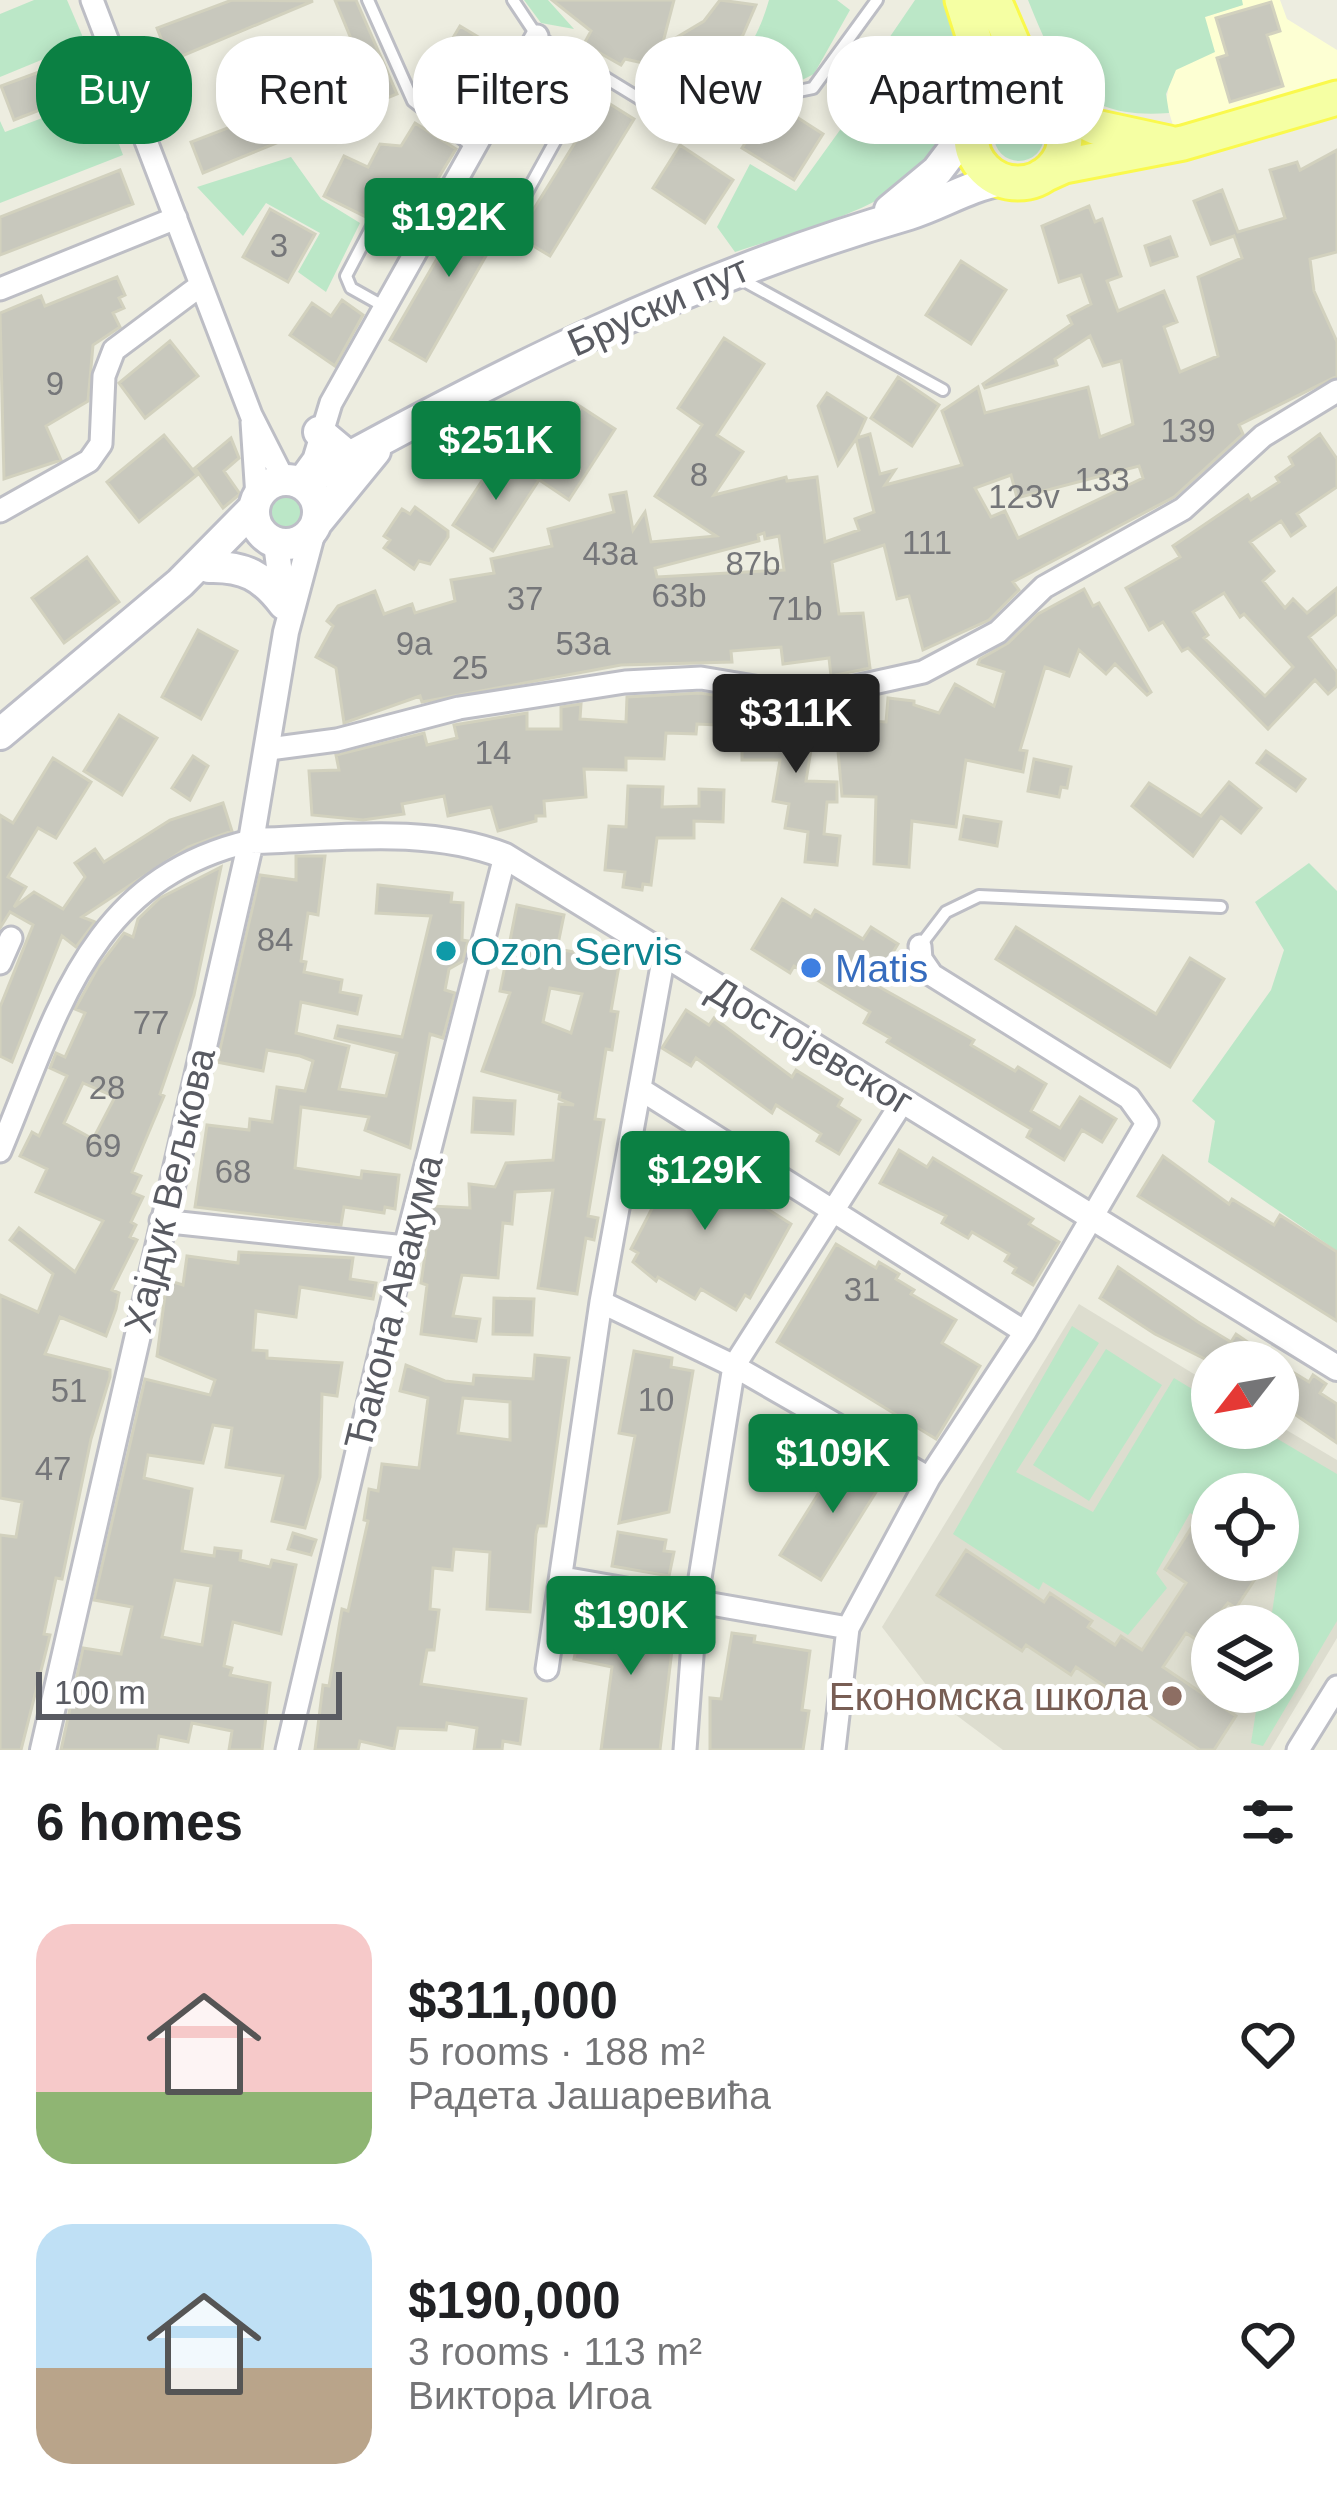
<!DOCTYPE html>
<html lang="en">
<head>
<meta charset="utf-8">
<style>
  body { margin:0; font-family:Arial,sans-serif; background:#f2f2f2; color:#202124; height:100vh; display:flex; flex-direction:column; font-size:45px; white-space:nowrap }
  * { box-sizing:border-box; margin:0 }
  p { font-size:39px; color:#757577 }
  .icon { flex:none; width:66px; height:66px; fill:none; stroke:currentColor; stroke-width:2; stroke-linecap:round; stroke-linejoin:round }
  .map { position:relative; height:1750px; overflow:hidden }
  .drawer { display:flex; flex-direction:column; background:#fff; flex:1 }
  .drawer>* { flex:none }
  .banner { position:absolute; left:36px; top:36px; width:1266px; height:108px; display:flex; gap:24px }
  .needle { width:78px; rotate:239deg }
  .controls { position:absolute; left:1191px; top:1341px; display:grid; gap:24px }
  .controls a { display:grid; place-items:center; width:108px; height:108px; border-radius:50%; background:#fff; box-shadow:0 6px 18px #0003; font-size:60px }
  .scale { position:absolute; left:36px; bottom:30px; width:306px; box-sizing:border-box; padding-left:12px; border:6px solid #595b62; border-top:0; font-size:33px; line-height:42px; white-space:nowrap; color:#595b62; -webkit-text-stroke:9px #fff; paint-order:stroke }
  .price { position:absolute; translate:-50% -102px; padding:0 27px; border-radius:12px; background:#0b8043; color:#fff; font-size:39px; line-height:78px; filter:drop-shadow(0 3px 6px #0008) }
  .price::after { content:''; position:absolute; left:50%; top:72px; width:36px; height:27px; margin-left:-18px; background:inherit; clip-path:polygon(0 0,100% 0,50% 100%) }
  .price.current { background:#222; color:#fff }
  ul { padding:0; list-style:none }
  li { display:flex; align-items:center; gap:36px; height:300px; padding:0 36px }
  li span { display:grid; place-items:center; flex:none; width:336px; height:240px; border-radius:36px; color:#555 }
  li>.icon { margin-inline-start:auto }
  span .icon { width:144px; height:144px; fill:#fffc; stroke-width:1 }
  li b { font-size:51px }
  h2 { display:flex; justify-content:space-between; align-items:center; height:144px; padding:0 36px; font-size:51px }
  .pill { padding:0 42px; border-radius:48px; background:#fff; box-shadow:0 6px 18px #0003; font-size:42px; line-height:108px }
  .pill.current { background:#0b8043; color:#fff }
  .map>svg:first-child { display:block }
  .commercial { fill:#fdffd3 }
  .education { fill:#ddddcf; fill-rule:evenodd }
  .green { fill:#bbe7c7 }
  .building { fill:#c8c8bd; stroke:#d2d1be; stroke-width:3; fill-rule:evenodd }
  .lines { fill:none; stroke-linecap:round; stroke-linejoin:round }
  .service-casing { stroke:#bdbec5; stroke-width:16 }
  .minor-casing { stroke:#bdbec5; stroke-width:27 }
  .tertiary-casing { stroke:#bdbec5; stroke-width:30 }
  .secondary-casing { stroke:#bdbec7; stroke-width:36 }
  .primary-casing { stroke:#faf94d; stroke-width:39 }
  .service { stroke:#fff; stroke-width:10 }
  .minor { stroke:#fff; stroke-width:21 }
  .tertiary { stroke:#fff; stroke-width:24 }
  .secondary { stroke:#fff; stroke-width:30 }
  .primary { stroke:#f5ffa3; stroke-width:33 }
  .culture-dot { fill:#0f9aa8; stroke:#fff; stroke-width:4.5 }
  .shop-dot { fill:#3f7fe0; stroke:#fff; stroke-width:4.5 }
  .education-dot { fill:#8d6e63; stroke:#fff; stroke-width:4.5 }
  .labels { text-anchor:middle; stroke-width:10; stroke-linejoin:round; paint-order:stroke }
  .number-label { font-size:33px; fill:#757679 }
  .street-label { font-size:39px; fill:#595b62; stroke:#fff }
  .culture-label { font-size:39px; fill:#0d838f; stroke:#fff; text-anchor:start }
  .shop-label { font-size:39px; fill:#366cbe; stroke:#fff; text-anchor:start }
  .education-label { font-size:39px; fill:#785e54; stroke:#fff; text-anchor:end }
</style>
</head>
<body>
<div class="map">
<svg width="1337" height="1750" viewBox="0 0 1337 1750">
  <rect width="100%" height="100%" fill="#edede0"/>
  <path class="commercial" d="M1242,0H1280L1287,19L1337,50V87L1175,132L1166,102L1170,79L1205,17L1242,5Z"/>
  <path class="education" d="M1079,1304L1212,1385V1428L1278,1425L1337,1460V1638L1270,1750H1003L940,1703L882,1627ZM1212,1494H1278V1560H1212ZM1212,1626H1278V1692H1212Z"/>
  <path class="green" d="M34,0H67L85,42L0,77V14Z
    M524,0H548L574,29L541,23Z
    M769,0H837L850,10L814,74L782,90L728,92L707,120C681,114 665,103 655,78C723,77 749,68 769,0Z
    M915,0H947C1010,178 868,209 735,252L717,227L750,164L796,191L853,112L886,133L920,75L885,44Z
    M1028,0H1242L1243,5L1205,17L1215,52L1176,70L1166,94L1169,113C1078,120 1059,76 1028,0Z
    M101,96L123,155L0,203V121L5,132Z
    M994 136a25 25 0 1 1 50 0a25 25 0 1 1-50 0Z
    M291,157L321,199L360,223L326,292L298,272L320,233L266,203L243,236L197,187Z
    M266 512a21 21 0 1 1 42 0a21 21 0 1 1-42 0Z
    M1309,863L1337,891V1251L1208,1162L1215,1121L1192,1101L1271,990L1284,950L1255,902Z
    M1072,1326L1099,1343L1016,1472L1093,1512L1174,1378L1212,1401V1428H1259L1337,1474V1621L1263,1746L1251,1743L1259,1692H1278V1626H1270L1279,1566L1270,1560H1278V1494H1212V1525L1190,1513L1156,1573L1167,1588L1128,1635L1043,1582L1039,1590L953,1534Z
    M1106,1349L1162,1385L1089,1501L1033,1465Z"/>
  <path class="building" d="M232,0L313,1L170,61L157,28Z
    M335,0H356L397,94L203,173L191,142L366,75Z
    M552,0H674L662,46L704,21L720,0L756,5L743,35L725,56L674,70L625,59L621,65L584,44L591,31Z
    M1271,2L1280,31L1267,35L1283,86L1230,102L1217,58L1227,55L1216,18Z
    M460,26L505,53L480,95L435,68Z
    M860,49L911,79L884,125L833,95Z
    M77,58L89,91L14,120L1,86Z
    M602,99L634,119L550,256L517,236Z
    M778,105L823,134L794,180L742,148L768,107Z
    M415,123L456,149L423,203L414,197L400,201L394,211L376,201L366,217L324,196L344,156L368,167L380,144L401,146Z
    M680,145L733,180L705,223L653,188Z
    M1337,150V252L1310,259L1314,291L1337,342V376L1239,425L1243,434L1174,497L1013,582L1019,590L989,620L923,650L909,596L897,599L884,545L832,562L839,614L863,613L870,668L831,676L829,658L783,664L781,647L731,651L732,662L621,665L422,702L420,696L344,723L336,668L316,657L333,626L327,621L338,606L375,591L384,614L412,604L415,613L455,601L451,580L494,573L491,559L552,546L548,529L614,512L610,495L626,492L633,530L645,512L651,542L716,536L655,496L702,425L678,408L724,338L764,364L717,435L743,452L714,495L786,477L787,481L817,477L825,542L859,530L855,519L874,512L856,439L838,465L818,406L827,393L866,418L857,438L870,434L880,474L895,470L885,485L962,465L942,411L978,387L985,413L1088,387L1100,437L1133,424L1121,361L1103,366L1090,336L1055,359L1057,365L985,388L983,384L1072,324L1068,316L1091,304L1081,275L1059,282L1042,226L1089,206L1095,222L1102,219L1121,276L1107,281L1118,311L1164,291L1177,322L1164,327L1180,372L1218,356L1198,277L1242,258L1234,236L1211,244L1194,201L1222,190L1238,232L1285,218L1270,170L1297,162L1300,170ZM1139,466L1143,478L1018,538L1005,511L991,517L975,488L1011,475L1017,498ZM764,533L765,539L779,536L784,570L657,577L655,568L759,541L758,535Z
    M120,170L133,204L0,255V217Z
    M472,198L507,219L426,361L390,340Z
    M270,209L315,234L288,282L243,257Z
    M1170,237L1177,256L1151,265L1145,246Z
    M961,261L1006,290L971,344L926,315Z
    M117,277L125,295L119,298L124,308L113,313L120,327L93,345L88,401L46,426L61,460L4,479L0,313L41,296L45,306Z
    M342,300L363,315L335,366L290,335L312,303L331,316Z
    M170,341L198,376L145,418L119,383Z
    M898,377L939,405L912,446L871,418Z
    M575,403L615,429L569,500L538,479L535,462Z
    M1320,434L1337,459V487L1297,514L1305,526L1291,536L1281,521L1250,542L1274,571L1263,581L1285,608L1293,599L1307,613L1337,588V614L1309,637L1337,672V686L1328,694L1315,680L1268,729L1188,648L1182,651L1163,622L1149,630L1126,588L1180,557L1173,546L1248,495L1251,500L1279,482L1276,477L1293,465L1289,457ZM1224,593L1240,617L1244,614L1293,667L1265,696L1204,638L1208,635L1193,612Z
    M164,435L197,475L139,522L107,482Z
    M231,438L239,458L224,471L240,494L223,508L195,468Z
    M499,455L539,480L493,551L453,525Z
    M415,507L448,531V537L430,564L419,561L414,569L384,548L390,540L384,536L402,509L410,514Z
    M87,557L119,602L64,643L32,598Z
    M1084,589L1093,606L1099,603L1151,692L1147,695L1115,664L1106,674L1079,650L1069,676L1045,667L1020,750L1027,751L1023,772L966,760L956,827L912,821L909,867L874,864L876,797L842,796L834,706L849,704V720L886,722L888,698L914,701V705L939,713L955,684L994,706L1004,672L978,664L980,659L1008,643L1038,614Z
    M198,630L237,651L201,719L162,697Z
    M700,693L738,699L737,726L697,724L696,734L666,733L664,759L626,758V770L584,769L586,797L544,801L545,816H536V821L498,831L491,807L448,816L444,796L402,804L404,814L363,820L312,815L309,771L339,770L336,755L424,733L427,745L457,738L454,725L527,713V729H561V707L581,704L580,719L626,722L627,697Z
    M818,706L806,781L837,782V802H827L824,834L840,836L837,865L805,862L808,832L785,828L789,804L773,801L780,760H742V724H769V708Z
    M119,715L157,738L122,795L84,771Z
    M1266,751L1305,779L1296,791L1257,763Z
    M193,756L208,766L190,800L172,788Z
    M53,758L91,782L56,838L38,828L8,877L26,887L14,907L34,892L63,909L85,877L75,863L95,849L104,862L170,820L223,803L232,831L188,847L82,917L95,922L76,947L62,936L12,1062L0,1056V1007L33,925L10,912L0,928V815L13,823Z
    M1034,759L1071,767L1067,788L1061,787L1059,797L1028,791Z
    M1229,782L1261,808L1241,833L1221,817L1193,856L1132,806L1149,783L1201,816Z
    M628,786L663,787L662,807L699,806V789L724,790L723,822L694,821V838H657L651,885L643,884L642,890L623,887L625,872L605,870L609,826L626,827Z
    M964,816L1001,822L997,846L960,839Z
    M296,856H325L318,915L308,913L301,961L306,962L304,972L342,980L340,992L361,996L357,1014L301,1002L296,1033L349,1046L339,1089L386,1096L397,1053L335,1038L338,1026L402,1037L431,916L376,913L378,885L452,893L451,902L463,903L462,940L468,941L463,961L449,969L445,990L455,993L443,1038L430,1034L410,1148L365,1130L369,1117L301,1107L295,1168L361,1178L362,1171L399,1175L395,1209L385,1207L384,1213L344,1207L341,1225L195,1207L207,1125L249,1130L250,1119L272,1122L277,1087L305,1091L313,1061L300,1056L267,1050L263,1071L217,1062L260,875L296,880Z
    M221,867L194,995L160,1094L164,1096L132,1172L141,1176L133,1193L143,1197L131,1222L136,1225L130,1237L137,1240L112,1290L119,1293L116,1309L106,1336L60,1317L45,1354L110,1370V1377L91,1439L62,1579L56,1578L44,1634L50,1635L21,1750H0V1535L16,1537L22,1502L0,1498V1295L38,1312L53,1274L10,1240L19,1228L75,1272L103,1221L36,1192L47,1169L20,1156L32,1132L39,1136L67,1076L50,1068L56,1053L65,1057L85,1013L75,1009L98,967L124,933L133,937L138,919L160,898ZM83,1083L115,1097L93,1139L64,1123Z
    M782,899L811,917L815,910L863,939L871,927L898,944L874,984L974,1040L971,1045L1015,1071L1018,1067L1046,1084L1031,1111L1060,1128L1080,1097L1116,1119L1102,1142L1082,1130L1064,1160L1027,1137L1031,1129L887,1042L890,1038L864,1023L870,1012L794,966L790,973L752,949Z
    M517,905L564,915L557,949L620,960L611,1011L618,1012L612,1050L606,1049L595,1119L604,1120L588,1216L598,1218L594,1240L586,1238L577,1294L538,1288L553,1190L515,1192L512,1224L503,1223L498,1278L462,1275L453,1316L480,1319L476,1341L421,1334L427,1285L421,1283L432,1206L470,1208L469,1184L495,1187L506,1163L553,1160L559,1104L574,1105L559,1099L560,1093L482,1071L510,993L500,991ZM550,988L582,994L571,1033L543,1022Z
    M1016,927L1156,1014L1190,958L1224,979L1170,1067L996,959Z
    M686,1010L709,1025L714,1018L792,1077L796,1070L842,1099L838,1106L860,1120L839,1154L817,1141L821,1134L776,1105L772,1113L696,1058L691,1066L662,1048Z
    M474,1098L515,1101L513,1134L472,1132Z
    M665,1142L688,1155L683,1163L725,1188L728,1184L791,1224L750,1298L745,1295L736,1310L701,1289L695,1299L658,1277L656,1281L633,1262L638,1253L631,1249L660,1193L640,1181Z
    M899,1150L927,1167L933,1158L1033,1219L1029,1224L1059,1242L1033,1285L1013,1273L1016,1268L1005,1261L1009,1254L972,1232L968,1238L942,1223L946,1216L880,1183Z
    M1163,1156L1229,1204L1232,1199L1274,1225L1280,1215L1337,1252V1321L1138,1196Z
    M836,1244L876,1268L879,1262L899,1274L896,1279L914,1290L911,1294L956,1320L942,1343L980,1366L936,1439L777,1342Z
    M239,1252L353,1258L350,1279L376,1283L373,1299L300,1287L296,1317L256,1311L253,1350L267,1351V1358L342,1363L337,1396L322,1394L320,1477L305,1528L272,1521L283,1476L226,1467L232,1428L213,1425L203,1463L148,1455L144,1478L192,1489L182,1551L214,1556L215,1548L241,1551L240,1560L270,1567L272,1560L296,1565L281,1634L233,1622L224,1666L232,1668L230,1675L270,1683L262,1750H229L232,1731L192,1723L188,1742L159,1736L157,1750H61L83,1648L121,1654L132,1607L94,1600L145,1379L210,1395L215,1380L157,1356L167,1280L183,1285L187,1256L238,1263ZM175,1580L211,1586L202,1645L162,1637Z
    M1118,1267L1198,1322L1231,1342L1236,1334L1277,1362H1211L1155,1334L1100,1298Z
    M494,1298L534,1299L532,1335L493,1334Z
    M634,1351L672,1358L671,1367L693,1371L669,1512L619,1523L635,1436L619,1433Z
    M535,1355L569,1358L546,1526H538L536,1534L530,1612L487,1609L490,1552L454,1549L452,1570L433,1568L430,1609L439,1610L434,1650H427L421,1684L526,1699L520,1744L503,1741L502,1750H474L477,1728L447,1723L446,1730L398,1728L394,1749L360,1741L358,1750H315L323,1685L329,1686L342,1609L348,1611L368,1521L364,1520L369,1489L378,1491L382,1464L419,1468L428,1398L400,1391L406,1365L445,1381L473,1384L474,1375L533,1379ZM463,1398L510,1402V1440L458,1433Z
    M1278,1363L1309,1382L1313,1375L1326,1384L1320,1393L1337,1404V1443L1278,1403Z
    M845,1451L886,1476L821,1580L780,1555Z
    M1193,1525L1212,1537V1560H1246L1261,1570L1236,1608L1228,1603L1197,1640L1186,1633L1163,1667L1236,1716L1214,1750H1200L1076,1667L1071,1675L1026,1645L1022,1651L937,1595L966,1550L1044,1602L1050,1593L1092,1621L1088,1627L1115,1645L1121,1636L1142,1650L1186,1583L1165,1569Z
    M618,1532L666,1540L664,1551L674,1552L669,1576L612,1566Z
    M293,1533L316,1540L311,1555L288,1549Z
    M583,1615L638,1626L639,1619L675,1625L660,1750H601L612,1667L574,1659Z
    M732,1633L755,1636L754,1642L810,1651L802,1710L809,1711L803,1750H710V1698L721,1699Z"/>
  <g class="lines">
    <defs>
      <path id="service" d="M368,0L413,101L474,148
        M513,0L537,36L650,105
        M508,87L556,112L564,125L522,201
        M679,133L726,136L760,99L813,88L877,0
        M377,217L346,276L351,288L385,307
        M739,278L943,390
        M920,946L946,912L979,896L1221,907"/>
      <path id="minor" d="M92,0L251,415L284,480
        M0,289L176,218
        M252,422L257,497
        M298,481L314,459L331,403L537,36
        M0,511L89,461L101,444L104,376L114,350L201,285
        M269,749L337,740L459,708L625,682L701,678L777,691H837L923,672L998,632L1044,587L1183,509L1263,436L1337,391
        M0,963L11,938
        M640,1089L1025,1332
        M0,1151C57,1015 88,879 251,841
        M161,1221L405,1247
        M601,1302L734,1366L929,1478
        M563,1578L848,1628
        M547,1669L601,1302L664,955
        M287,1750L405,1247L505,856
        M685,1750L696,1603L734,1366L903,1101
        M834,1750L848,1628L929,1478L1025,1332L1147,1123L1129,1098L932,975L921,959L920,946
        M1298,1750L1337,1687"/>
      <path id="tertiary" d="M276,543L284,606
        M251,841C335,839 425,825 505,856L1337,1368
        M43,1750L251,841L286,632L313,531"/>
      <path id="secondary" d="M890,210L937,171L972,125
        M319,432L350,458
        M254 512a32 32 0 1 1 64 0a32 32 0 1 1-64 0Z
        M302,483C499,374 691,277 909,214C941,204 968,186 1002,180
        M317,522L375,451
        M209,567C244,566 263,576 284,604
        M0,734L180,583L254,508"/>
      <path id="primary" d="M962,0L979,54L984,104
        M994,0L1021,63L1047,99
        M971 136a47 47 0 1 1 94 0a47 47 0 1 1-94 0Z
        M1056,109L1095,127L1169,143
        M1042,176L1064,166L1183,143L1337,98"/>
    </defs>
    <use href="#service" class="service-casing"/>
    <use href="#minor" class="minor-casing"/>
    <use href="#tertiary" class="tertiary-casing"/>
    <use href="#secondary" class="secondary-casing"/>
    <use href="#primary" class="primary-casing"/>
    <use href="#service" class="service"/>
    <use href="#minor" class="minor"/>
    <use href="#tertiary" class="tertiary"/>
    <use href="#secondary" class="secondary"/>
    <use href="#primary" class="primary"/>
  </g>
  <circle class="culture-dot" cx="446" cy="951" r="12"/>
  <circle class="shop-dot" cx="811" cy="968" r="12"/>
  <circle class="education-dot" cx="1172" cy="1696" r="12"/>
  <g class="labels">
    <g class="number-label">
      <text x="279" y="257">3</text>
      <text x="55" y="395">9</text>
      <text x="1188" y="442">139</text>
      <text x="699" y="486">8</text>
      <text x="1102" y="491">133</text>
      <text x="1024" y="508">123v</text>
      <text x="927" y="554">111</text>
      <text x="610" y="565">43a</text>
      <text x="753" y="575">87b</text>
      <text x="679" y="607">63b</text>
      <text x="525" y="610">37</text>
      <text x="795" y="620">71b</text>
      <text x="414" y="655">9a</text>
      <text x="583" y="655">53a</text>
      <text x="470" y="679">25</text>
      <text x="493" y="764">14</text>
      <text x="275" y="951">84</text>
      <text x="151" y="1034">77</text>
      <text x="107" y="1099">28</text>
      <text x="103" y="1157">69</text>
      <text x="233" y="1183">68</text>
      <text x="862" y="1301">31</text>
      <text x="69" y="1402">51</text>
      <text x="656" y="1411">10</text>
      <text x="53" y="1480">47</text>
    </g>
    <g class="street-label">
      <text transform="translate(658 305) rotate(-24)" y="14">Бруски пут</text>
      <text transform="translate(811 1045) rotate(31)" y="14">Достојевског</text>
      <text transform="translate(169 1190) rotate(-77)" y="14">Хајдук Вељкова</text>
      <text transform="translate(393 1302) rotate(-76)" y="14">Ђакона Авакума</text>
    </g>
    <g class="culture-label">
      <text x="470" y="965">Ozon Servis</text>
    </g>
    <g class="shop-label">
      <text x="835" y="982">Matis</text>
    </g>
    <g class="education-label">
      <text x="1148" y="1710">Економска школа</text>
    </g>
  </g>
</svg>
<div class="controls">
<a><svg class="needle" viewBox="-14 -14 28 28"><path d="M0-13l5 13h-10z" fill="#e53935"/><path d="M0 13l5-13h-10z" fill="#757577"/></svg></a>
<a><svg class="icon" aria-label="locate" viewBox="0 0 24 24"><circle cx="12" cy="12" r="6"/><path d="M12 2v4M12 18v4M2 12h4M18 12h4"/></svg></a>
<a><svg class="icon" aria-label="layers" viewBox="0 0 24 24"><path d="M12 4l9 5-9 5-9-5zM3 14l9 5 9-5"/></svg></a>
</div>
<div class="scale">100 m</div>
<b class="price" style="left:449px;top:280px">$192K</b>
<b class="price" style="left:496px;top:503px">$251K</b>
<b class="price current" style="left:796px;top:776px">$311K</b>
<b class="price" style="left:705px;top:1233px">$129K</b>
<b class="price" style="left:833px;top:1516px">$109K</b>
<b class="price" style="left:631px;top:1678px">$190K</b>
<div class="banner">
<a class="pill current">Buy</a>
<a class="pill">Rent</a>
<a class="pill">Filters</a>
<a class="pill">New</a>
<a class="pill">Apartment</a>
</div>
</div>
<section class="drawer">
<h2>6 homes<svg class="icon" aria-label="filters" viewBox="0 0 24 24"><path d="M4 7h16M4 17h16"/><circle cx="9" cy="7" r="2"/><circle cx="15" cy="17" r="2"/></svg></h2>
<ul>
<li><span style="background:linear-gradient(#f6c9c9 70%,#8fb573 0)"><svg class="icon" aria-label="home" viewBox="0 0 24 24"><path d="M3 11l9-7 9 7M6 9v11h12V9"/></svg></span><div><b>$311,000</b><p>5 rooms · 188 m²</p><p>Радета Јашаревића</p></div><svg class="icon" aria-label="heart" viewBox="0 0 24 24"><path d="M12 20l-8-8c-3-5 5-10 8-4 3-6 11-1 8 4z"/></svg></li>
<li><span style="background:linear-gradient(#bfe0f5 60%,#b9a48a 0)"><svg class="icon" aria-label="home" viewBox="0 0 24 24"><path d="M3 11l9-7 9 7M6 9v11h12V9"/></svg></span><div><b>$190,000</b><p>3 rooms · 113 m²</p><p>Виктора Игоа</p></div><svg class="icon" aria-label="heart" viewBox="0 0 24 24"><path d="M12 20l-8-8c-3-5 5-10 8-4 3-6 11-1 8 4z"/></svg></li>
</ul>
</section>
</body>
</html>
